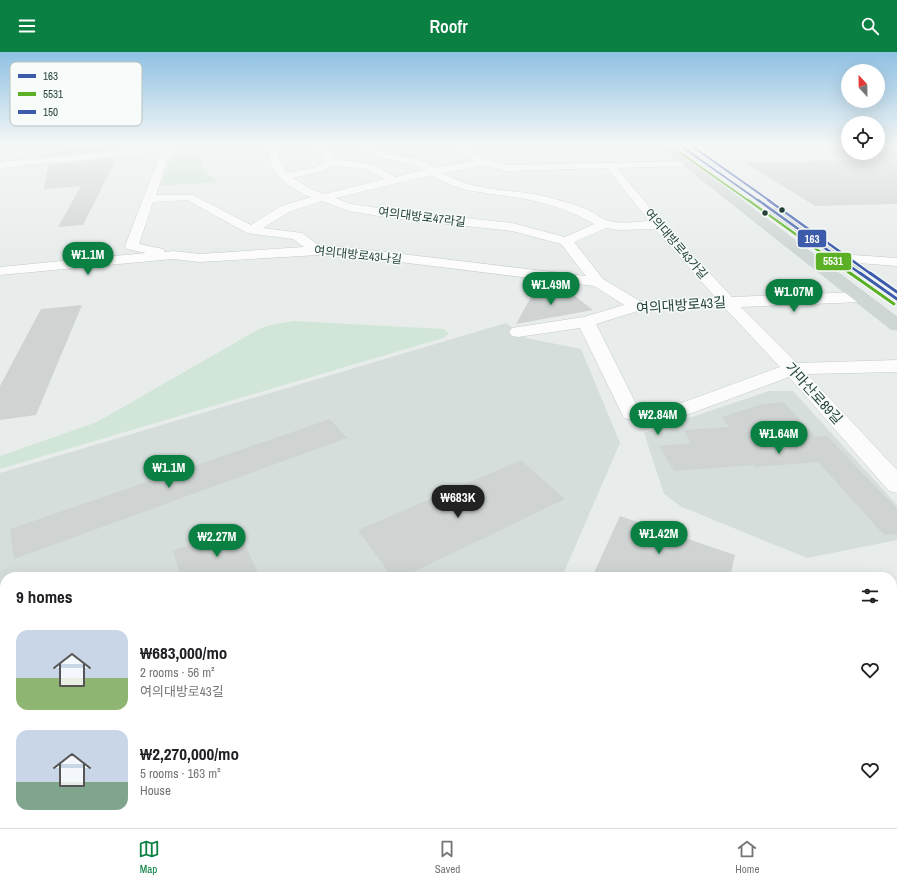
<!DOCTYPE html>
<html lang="en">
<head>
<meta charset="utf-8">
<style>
  body { margin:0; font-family:"Archivo Narrow","Noto Sans KR",sans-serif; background:#f2f2f2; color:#202124; height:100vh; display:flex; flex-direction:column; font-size:15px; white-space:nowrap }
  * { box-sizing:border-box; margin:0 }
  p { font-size:13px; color:#757577 }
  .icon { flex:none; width:22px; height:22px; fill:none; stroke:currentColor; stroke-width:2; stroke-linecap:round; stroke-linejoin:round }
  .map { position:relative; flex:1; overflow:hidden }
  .side { position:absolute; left:0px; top:520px; width:897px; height:256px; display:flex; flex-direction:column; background:#fff; border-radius:16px 16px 0 0; box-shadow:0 4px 16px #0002 }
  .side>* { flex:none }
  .needle { width:26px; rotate:338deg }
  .fabs { position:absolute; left:841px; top:12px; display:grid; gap:8px }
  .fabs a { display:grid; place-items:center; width:44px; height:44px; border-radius:50%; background:#fff; box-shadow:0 4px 16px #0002; font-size:20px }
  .price { position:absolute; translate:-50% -34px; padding:0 9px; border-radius:14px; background:#0b8043; color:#fff; font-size:13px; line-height:26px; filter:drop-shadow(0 1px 2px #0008) }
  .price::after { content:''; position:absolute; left:50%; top:24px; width:12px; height:9px; margin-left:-6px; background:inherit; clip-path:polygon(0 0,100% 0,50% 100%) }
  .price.on { background:#222; color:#fff }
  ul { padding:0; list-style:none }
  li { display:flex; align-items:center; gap:12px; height:100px; padding:0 16px }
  li span { display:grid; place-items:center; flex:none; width:112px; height:80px; border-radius:12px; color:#555 }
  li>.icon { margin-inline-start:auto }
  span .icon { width:48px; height:48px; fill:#fffc; stroke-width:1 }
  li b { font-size:17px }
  h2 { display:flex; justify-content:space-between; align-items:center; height:48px; padding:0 16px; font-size:17px }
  header { display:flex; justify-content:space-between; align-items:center; height:52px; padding:0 16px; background:#0b8043; color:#fff; font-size:18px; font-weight:600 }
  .tab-bar { display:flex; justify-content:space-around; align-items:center; height:56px; border-top:1px solid #e0e0e0; background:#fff; font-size:11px; color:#757577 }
  .tab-bar a { display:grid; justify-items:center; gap:2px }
  .tab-bar .on { color:#0b8043 }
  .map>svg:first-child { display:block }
  .built { fill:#d6dedb }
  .green { fill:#d1e6d8 }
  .building { fill:#cfd4d2 }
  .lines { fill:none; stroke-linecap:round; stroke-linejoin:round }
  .lane-casing { stroke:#c5cac8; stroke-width:1 }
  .street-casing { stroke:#c5cac8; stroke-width:1 }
  .primary-casing { stroke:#c3ccc9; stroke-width:1 }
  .lane { fill:#fcfcfc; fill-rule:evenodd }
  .street { fill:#fcfcfc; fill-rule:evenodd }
  .primary { fill:#cfd7d5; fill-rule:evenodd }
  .bus-1-far2-casing { stroke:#f7fbf9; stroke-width:3.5 }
  .bus-1-far1-casing { stroke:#f7fbf9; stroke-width:4.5 }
  .bus-1-casing { stroke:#f7fbf9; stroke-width:5.5 }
  .bus-2-far2-casing { stroke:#f7fbf9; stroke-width:3.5 }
  .bus-2-far1-casing { stroke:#f7fbf9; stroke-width:4.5 }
  .bus-2-casing { stroke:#f7fbf9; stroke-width:5.5 }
  .bus-3-far2-casing { stroke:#f7fbf9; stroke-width:3.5 }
  .bus-3-far1-casing { stroke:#f7fbf9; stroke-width:4.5 }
  .bus-3-casing { stroke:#f7fbf9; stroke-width:5.5 }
  .bus-1-far2 { stroke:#3d5bab; stroke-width:2 }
  .bus-1-far1 { stroke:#3d5bab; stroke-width:2.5 }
  .bus-1 { stroke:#3d5bab; stroke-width:3 }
  .bus-2-far2 { stroke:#5bb025; stroke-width:2 }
  .bus-2-far1 { stroke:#5bb025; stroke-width:2.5 }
  .bus-2 { stroke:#5bb025; stroke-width:3 }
  .bus-3-far2 { stroke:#3d5bab; stroke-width:2 }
  .bus-3-far1 { stroke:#3d5bab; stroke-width:2.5 }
  .bus-3 { stroke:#3d5bab; stroke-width:3 }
  .bus-dot { fill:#24423a; stroke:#f7fbf9; stroke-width:1.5 }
  .labels { text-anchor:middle; stroke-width:3; stroke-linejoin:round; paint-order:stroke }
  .far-street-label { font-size:12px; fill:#24423a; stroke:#f7fbf9 }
  .street-label { font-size:14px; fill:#24423a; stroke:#f7fbf9 }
  .key { fill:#f7fbf9; stroke:#b8c4c0; stroke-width:1 }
  .key-label { font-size:11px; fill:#24423a }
  .line-badge { stroke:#f7fbf9; stroke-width:1.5 }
  .badge-label { font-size:11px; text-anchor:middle; font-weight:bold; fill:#fff }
</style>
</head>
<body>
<header><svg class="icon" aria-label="menu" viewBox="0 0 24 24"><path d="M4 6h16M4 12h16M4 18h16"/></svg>Roofr<svg class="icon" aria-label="search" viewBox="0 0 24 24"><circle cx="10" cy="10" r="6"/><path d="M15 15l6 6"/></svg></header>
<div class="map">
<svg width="897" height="776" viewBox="0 0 897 776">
  <rect width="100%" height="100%" fill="#e8edeb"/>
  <path class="built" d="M506,271L526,286L581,297L620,391L562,525H5V771H133L121,776H0V421Z
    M769,339H793L897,453V488L807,506L682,455L664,442L644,381Z
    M163,771H401L400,776H173Z"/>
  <path class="green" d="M201,98C201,119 202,118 219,130L160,134L174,100Z
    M294,269L444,277L449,282L443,286L0,417V404L97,370L259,277L274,272Z"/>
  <path class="building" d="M104,92L123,93L121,97L49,104L50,100L102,95Z
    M878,94H897V152L815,154L744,110L878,108Z
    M117,106L83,173L58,175L81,134L44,137L48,113Z
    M536,236L571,241L593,258L516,272Z
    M82,253L36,363L0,368V334L41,257Z
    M784,350L815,385L827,384L897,457V482L884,483L818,410L755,415L754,413L674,419L659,394L691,391L683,378L729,375L722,365L762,352Z
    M330,367L347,386L14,507L10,477Z
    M521,408L565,447L403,525H392L358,478Z
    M620,464L735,503L730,525H592Z
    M237,475L260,525H181L173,499Z"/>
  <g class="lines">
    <defs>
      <path id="lane" d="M897,560V576L892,578V562Z
        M892,697L897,700V731L892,729Z"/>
      <path id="street" d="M169,92H179L170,100L156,143H193L251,173L281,154L311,145C294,138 275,127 269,108C268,104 269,97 269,92H277L279,108L287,121L312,116L326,110L314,92H323L335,108L373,112L395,125L424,118C403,104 377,114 360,92H369C386,109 405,101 424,109C428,111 431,114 435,116L474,109L453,92H463L480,105L506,113L690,109L692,111L687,114L617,116L662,170L732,245L860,240L866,242L868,245L866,248L860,250L741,255L797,311L897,308V320L807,322L897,418V441L889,439L789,325L662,372L655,374L624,366L580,276L518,285L512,284L509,280L512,276L518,275L584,265L624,253L594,234L335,202L200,210L173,207L0,223V215L146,201L127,197L125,194L161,100L0,116V110L166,94ZM486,113L505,119L607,116L649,169C636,170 622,172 609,169C602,167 596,162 590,159C579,153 564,150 552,146C516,136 475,141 443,121ZM333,114L367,117L384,127L324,142L311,137L293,126L319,120ZM432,123C457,139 478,140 507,144C537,148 568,156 594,172L565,185L512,171L391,158L351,152L335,146ZM187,148L247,181L293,187L304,195L200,202L173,199L165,200L163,197L139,192L153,150ZM322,149L349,159L391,166L512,179L561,192L586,224L335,194H320L302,181L263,176L289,160ZM606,176L618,178L655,177L716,246L640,249L603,227L574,190ZM724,255L780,315L654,361L639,358L596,272L638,259Z
        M838,202L897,206V214L833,209L831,206L833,203Z"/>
      <path id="primary" d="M657,92H667L897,265V278L891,277Z
        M773,156L777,157L897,240V252L891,250L769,163L767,160L769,157Z"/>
    </defs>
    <use href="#lane" class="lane-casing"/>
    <use href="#street" class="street-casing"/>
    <use href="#primary" class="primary-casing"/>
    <use href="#lane" class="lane"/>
    <use href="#street" class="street"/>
    <use href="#primary" class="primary"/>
    <defs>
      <path id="bus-1-far2" d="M678,92L759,149"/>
      <path id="bus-1-far1" d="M758,148L861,222"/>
      <path id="bus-1" d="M860,221L897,247"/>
      <path id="bus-2-far2" d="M675,97L749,149"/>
      <path id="bus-2-far1" d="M748,148L851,222"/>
      <path id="bus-2" d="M850,221L894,252"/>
      <path id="bus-3-far2" d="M689,92L770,149"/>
      <path id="bus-3-far1" d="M768,148L871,222"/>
      <path id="bus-3" d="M870,221L897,240"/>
    </defs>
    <use href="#bus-1-far2" class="bus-1-far2-casing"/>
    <use href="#bus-1-far1" class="bus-1-far1-casing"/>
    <use href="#bus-1" class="bus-1-casing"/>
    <use href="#bus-2-far2" class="bus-2-far2-casing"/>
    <use href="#bus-2-far1" class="bus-2-far1-casing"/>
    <use href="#bus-2" class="bus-2-casing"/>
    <use href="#bus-3-far2" class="bus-3-far2-casing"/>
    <use href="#bus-3-far1" class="bus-3-far1-casing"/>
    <use href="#bus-3" class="bus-3-casing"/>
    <use href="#bus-1-far2" class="bus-1-far2"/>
    <use href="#bus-1-far1" class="bus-1-far1"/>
    <use href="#bus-1" class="bus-1"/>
    <use href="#bus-2-far2" class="bus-2-far2"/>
    <use href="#bus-2-far1" class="bus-2-far1"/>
    <use href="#bus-2" class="bus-2"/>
    <use href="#bus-3-far2" class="bus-3-far2"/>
    <use href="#bus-3-far1" class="bus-3-far1"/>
    <use href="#bus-3" class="bus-3"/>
  </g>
  <linearGradient id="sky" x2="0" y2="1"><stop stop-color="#8fc1e3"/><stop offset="0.46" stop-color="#f5f7f6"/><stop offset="1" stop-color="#f5f7f6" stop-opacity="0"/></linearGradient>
  <rect width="897" height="201" fill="url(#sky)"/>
  <g class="bus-dot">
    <circle cx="782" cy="158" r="3.5"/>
    <circle cx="765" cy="161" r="3.5"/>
  </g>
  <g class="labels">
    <g class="far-street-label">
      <text transform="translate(422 165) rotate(7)" y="4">여의대방로47라길</text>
      <text transform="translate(676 192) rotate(49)" y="4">여의대방로43가길</text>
      <text transform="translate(358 203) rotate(6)" y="4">여의대방로43나길</text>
    </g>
    <g class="street-label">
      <text transform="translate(681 253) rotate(-4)" y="5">여의대방로43길</text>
      <text transform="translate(814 341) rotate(48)" y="5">가마산로89길</text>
    </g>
  </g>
  <rect x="10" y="10" width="132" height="64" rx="6" class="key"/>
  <rect x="18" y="22" width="18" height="4" fill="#3d5bab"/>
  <rect x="18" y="40" width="18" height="4" fill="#5bb025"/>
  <rect x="18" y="58" width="18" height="4" fill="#3d5bab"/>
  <g class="key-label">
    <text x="43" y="28">163</text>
    <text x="43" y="46">5531</text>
    <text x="43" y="64">150</text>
  </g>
  <g class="line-badge">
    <rect x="797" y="177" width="30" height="19" rx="4" fill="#3d5bab"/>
    <rect x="815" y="200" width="37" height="19" rx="4" fill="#5bb025"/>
  </g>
  <g class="badge-label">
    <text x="812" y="191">163</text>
    <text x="833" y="213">5531</text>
  </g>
</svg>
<div class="fabs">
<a><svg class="needle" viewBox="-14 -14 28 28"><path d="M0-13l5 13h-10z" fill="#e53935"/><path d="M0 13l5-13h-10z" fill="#757577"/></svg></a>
<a><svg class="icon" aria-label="locate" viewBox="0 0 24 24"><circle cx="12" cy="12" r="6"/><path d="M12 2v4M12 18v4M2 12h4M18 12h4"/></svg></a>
</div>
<b class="price" style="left:88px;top:224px">₩1.1M</b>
<b class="price" style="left:551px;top:254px">₩1.49M</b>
<b class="price" style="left:794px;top:261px">₩1.07M</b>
<b class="price" style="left:658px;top:384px">₩2.84M</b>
<b class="price" style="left:779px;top:403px">₩1.64M</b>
<b class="price" style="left:169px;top:437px">₩1.1M</b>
<b class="price on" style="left:458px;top:467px">₩683K</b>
<b class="price" style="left:659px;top:503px">₩1.42M</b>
<b class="price" style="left:217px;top:506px">₩2.27M</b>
<section class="side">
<h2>9 homes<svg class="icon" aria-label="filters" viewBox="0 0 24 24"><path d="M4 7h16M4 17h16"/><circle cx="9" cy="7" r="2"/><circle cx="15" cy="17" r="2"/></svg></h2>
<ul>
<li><span style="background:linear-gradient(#c9d6e8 60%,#8fb573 0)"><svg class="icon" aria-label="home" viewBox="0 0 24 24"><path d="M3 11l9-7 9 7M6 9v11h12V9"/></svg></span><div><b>₩683,000/mo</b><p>2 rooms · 56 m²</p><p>여의대방로43길</p></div><svg class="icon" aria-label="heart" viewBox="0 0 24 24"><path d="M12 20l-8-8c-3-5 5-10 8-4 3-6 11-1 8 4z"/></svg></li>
<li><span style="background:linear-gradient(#c9d6e8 65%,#7fa58c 0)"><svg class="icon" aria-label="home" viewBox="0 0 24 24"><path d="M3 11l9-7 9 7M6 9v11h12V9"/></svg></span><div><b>₩2,270,000/mo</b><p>5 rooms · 163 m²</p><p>House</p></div><svg class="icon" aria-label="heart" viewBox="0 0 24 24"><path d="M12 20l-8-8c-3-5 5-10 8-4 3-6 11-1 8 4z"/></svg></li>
</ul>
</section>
</div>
<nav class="tab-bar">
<a class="on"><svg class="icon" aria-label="map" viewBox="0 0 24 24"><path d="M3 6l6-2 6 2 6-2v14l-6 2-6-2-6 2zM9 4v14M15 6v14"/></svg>Map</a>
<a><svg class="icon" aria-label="saved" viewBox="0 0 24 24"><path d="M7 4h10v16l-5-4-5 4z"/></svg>Saved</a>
<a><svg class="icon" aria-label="home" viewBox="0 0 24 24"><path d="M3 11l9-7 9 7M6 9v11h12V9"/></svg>Home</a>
</nav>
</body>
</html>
